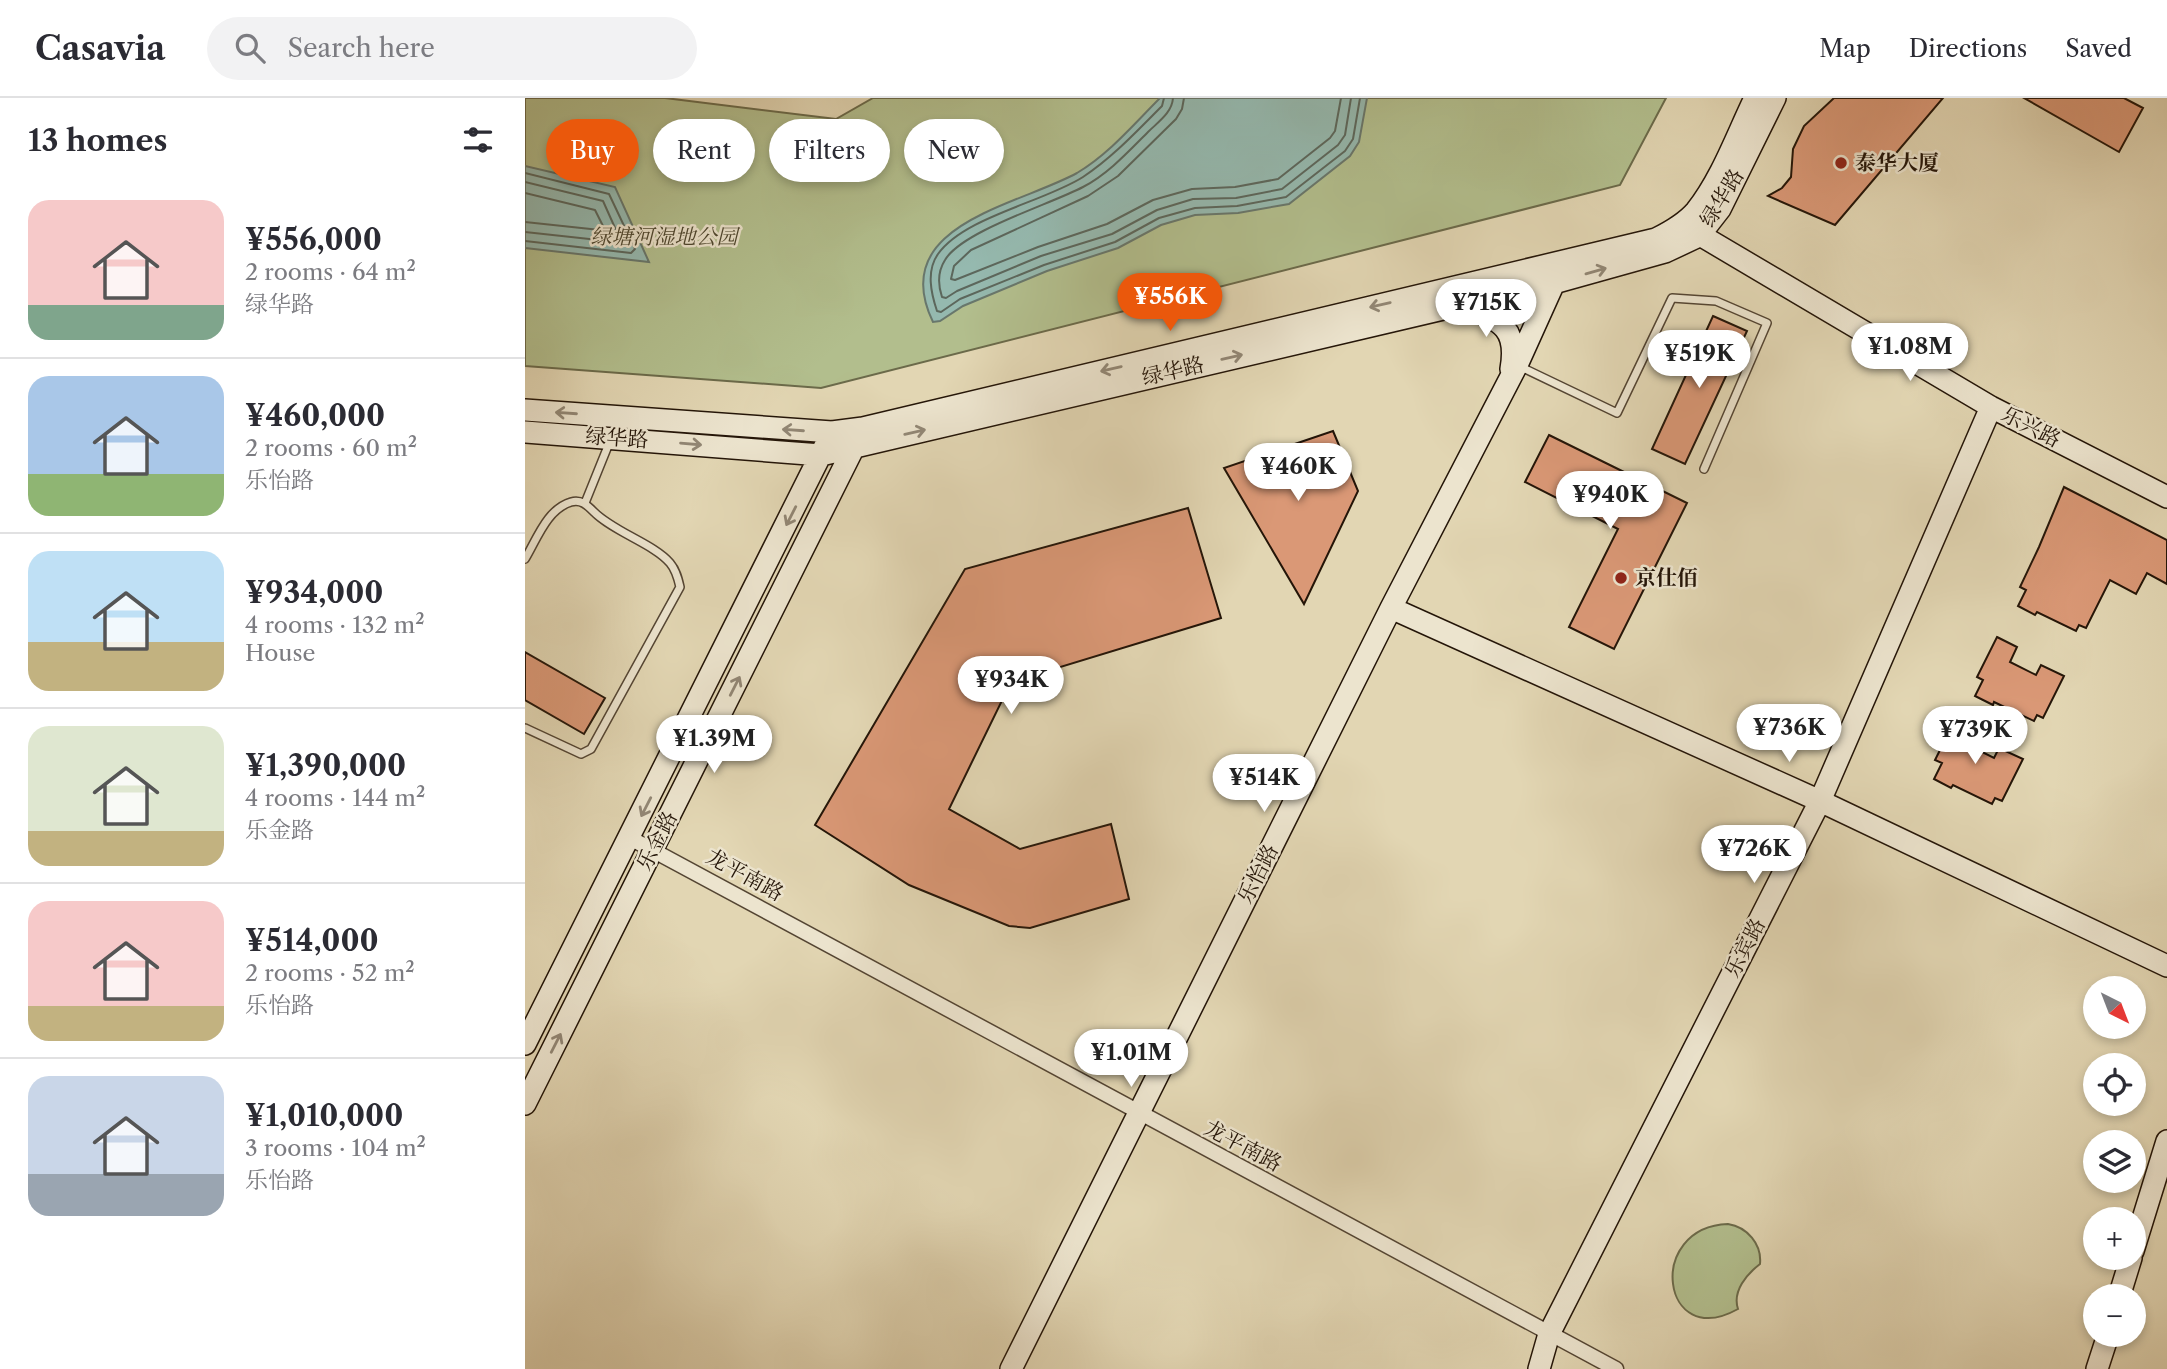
<!DOCTYPE html>
<html lang="en">
<head>
<meta charset="utf-8">
<style>
  body { margin:0; font-family:"Libre Caslon Text","Noto Serif SC",serif; background:#f2f2f3; color:#2b2b33; height:100vh; display:flex; flex-direction:column; font-size:26px; white-space:nowrap }
  * { box-sizing:border-box; margin:0 }
  p { font-size:23px; color:#7c7c81 }
  .icon { flex:none; width:38px; height:38px; fill:none; stroke:currentColor; stroke-width:2; stroke-linecap:round; stroke-linejoin:round }
  .map { position:relative; flex:1; overflow:hidden }
  .sheet { display:flex; flex-direction:column; background:#fff; width:525px }
  .sheet>* { flex:none }
  .banner { position:absolute; left:21px; top:21px; width:665px; height:63px; display:flex; gap:14px }
  .needle { width:46px; rotate:138deg }
  .fabs { position:absolute; left:1558px; top:878px; display:grid; gap:14px }
  .fabs a { display:grid; place-items:center; width:63px; height:63px; border-radius:50%; background:#fff; box-shadow:0 4px 10px #0003; font-size:35px }
  .price { position:absolute; translate:-50% -60px; padding:0 16px; border-radius:24px; background:#fff; color:#222; font-size:23px; line-height:46px; filter:drop-shadow(0 2px 4px #0008) }
  .price::after { content:''; position:absolute; left:50%; top:42px; width:21px; height:16px; margin-left:-10px; background:inherit; clip-path:polygon(0 0,100% 0,50% 100%) }
  .price.current { background:#ea580c; color:#fff }
  ul { padding:0; list-style:none }
  li { display:flex; align-items:center; gap:21px; height:175px; padding:0 28px }
  li+li { border-top:2px solid #e1e1e2 }
  li span { display:grid; place-items:center; flex:none; width:196px; height:140px; border-radius:21px; color:#555 }
  li>.icon { margin-inline-start:auto }
  span .icon { width:84px; height:84px; fill:#fffc; stroke-width:1 }
  li b { font-size:30px }
  h2 { display:flex; justify-content:space-between; align-items:center; height:84px; padding:0 28px; font-size:30px }
  .tag { padding:0 24px; border-radius:32px; background:#fff; box-shadow:0 4px 10px #0003; font-size:24px; line-height:63px }
  .tag.current { background:#ea580c; color:#fff }
  header { display:flex; align-items:center; gap:42px; box-sizing:border-box; height:98px; padding:0 35px; background:#fff; border-bottom:2px solid #e1e1e2 }
  header strong { font-size:33px }
  nav { display:flex; gap:38px; margin-inline-start:auto; font-size:24px }
  .search { width:490px; height:63px; background:#f2f2f3; display:flex; align-items:center; gap:18px; box-sizing:border-box; padding:0 24px; border-radius:38px; color:#7c7c81; font-size:26px }
  main { display:flex; flex:1; min-height:0 }
  .map>svg:first-child { display:block }
  .green { fill:#b2be8d; stroke:#6b6a4a; stroke-width:2 }
  .water { fill:#95b9af; stroke:#68776c; stroke-width:2 }
  .lines { fill:none; stroke-linecap:round; stroke-linejoin:round }
  .shore { stroke:#5c675c; stroke-width:2 }
  .building { fill:#da9876; stroke:#241508; stroke-width:2 }
  .lane-casing { stroke:#544533; stroke-width:10 }
  .street-casing { stroke:#544533; stroke-width:17 }
  .secondary-casing { stroke:#241508; stroke-width:24 }
  .lane { stroke:#ece4ce; stroke-width:7 }
  .street { stroke:#ece4ce; stroke-width:14 }
  .secondary { stroke:#ece4ce; stroke-width:21 }
  .oneway { stroke:#928775 }
  .poi-dot { fill:#8f2418; stroke:#ece4ce; stroke-width:2.5 }
  .labels { text-anchor:middle; stroke-width:5; stroke-linejoin:round; paint-order:stroke }
  .poi-label { font-size:21px; font-weight:bold; fill:#241508; stroke:#ece4ce; text-anchor:start }
  .street-label { font-size:21px; fill:#241508; stroke:#ece4ce }
  .park-label { font-size:21px; font-style:italic; fill:#4f4830; stroke:#ece4ce }
</style>
</head>
<body>
<header>
<strong>Casavia</strong>
<div class="search"><svg class="icon" aria-label="search" viewBox="0 0 24 24"><circle cx="10" cy="10" r="6"/><path d="M15 15l6 6"/></svg>Search here</div>
<nav><a>Map</a><a>Directions</a><a>Saved</a></nav>
</header>
<main>
<section class="sheet">
<h2>13 homes<svg class="icon" aria-label="filters" viewBox="0 0 24 24"><path d="M4 7h16M4 17h16"/><circle cx="9" cy="7" r="2"/><circle cx="15" cy="17" r="2"/></svg></h2>
<ul>
<li><span style="background:linear-gradient(#f6c9c9 75%,#7fa58c 0)"><svg class="icon" aria-label="home" viewBox="0 0 24 24"><path d="M3 11l9-7 9 7M6 9v11h12V9"/></svg></span><div><b>¥556,000</b><p>2 rooms · 64 m²</p><p>绿华路</p></div></li>
<li><span style="background:linear-gradient(#a9c7e8 70%,#8fb573 0)"><svg class="icon" aria-label="home" viewBox="0 0 24 24"><path d="M3 11l9-7 9 7M6 9v11h12V9"/></svg></span><div><b>¥460,000</b><p>2 rooms · 60 m²</p><p>乐怡路</p></div></li>
<li><span style="background:linear-gradient(#bfe0f5 65%,#c2b280 0)"><svg class="icon" aria-label="home" viewBox="0 0 24 24"><path d="M3 11l9-7 9 7M6 9v11h12V9"/></svg></span><div><b>¥934,000</b><p>4 rooms · 132 m²</p><p>House</p></div></li>
<li><span style="background:linear-gradient(#dfe7d0 75%,#c2b280 0)"><svg class="icon" aria-label="home" viewBox="0 0 24 24"><path d="M3 11l9-7 9 7M6 9v11h12V9"/></svg></span><div><b>¥1,390,000</b><p>4 rooms · 144 m²</p><p>乐金路</p></div></li>
<li><span style="background:linear-gradient(#f6c9c9 75%,#c2b280 0)"><svg class="icon" aria-label="home" viewBox="0 0 24 24"><path d="M3 11l9-7 9 7M6 9v11h12V9"/></svg></span><div><b>¥514,000</b><p>2 rooms · 52 m²</p><p>乐怡路</p></div></li>
<li><span style="background:linear-gradient(#c9d6e8 70%,#9aa5b1 0)"><svg class="icon" aria-label="home" viewBox="0 0 24 24"><path d="M3 11l9-7 9 7M6 9v11h12V9"/></svg></span><div><b>¥1,010,000</b><p>3 rooms · 104 m²</p><p>乐怡路</p></div></li>
</ul>
</section>
<div class="map">
<svg width="1642" height="1271" viewBox="0 0 1642 1271">
  <rect width="100%" height="100%" fill="#e2d6b3"/>
  <filter id="stains"><feTurbulence type="fractalNoise" baseFrequency=".00286" numOctaves="4"/><feColorMatrix values="0 0 0 0 .2 0 0 0 0 .09 0 0 0 0 .02 0 0 0 .5 -.17"/></filter>
  <radialGradient id="worn" r=".72"><stop offset=".6" stop-color="#630" stop-opacity="0"/><stop offset="1" stop-color="#630" stop-opacity=".3"/></radialGradient>
  <path class="green" d="M0,0H140L311,21L348,0H1141L1095,87L296,290L0,268Z
    M1203,1126C1222,1129 1237,1146 1235,1166C1222,1176 1207,1193 1213,1211C1136,1254 1120,1129 1203,1126Z"/>
  <path class="water" d="M635,0H842L834,44L825,58L764,106L713,115L670,117L636,127L593,150L522,173L438,208L415,223L408,224C361,127 492,108 552,75C584,56 609,26 635,0Z
    M0,68L90,89L124,164L0,150Z"/>
  <g class="lines">
    <path class="shore" d="M639,0L637,8C612,33 588,59 558,79C519,104 439,119 413,156C401,173 406,195 412,213L416,214L435,201L519,167L590,144L634,120L670,110L712,108L761,99L820,53L828,41L835,0
      M648,0C647,15 633,24 623,34C603,54 583,76 558,89C526,106 437,133 420,162C413,173 413,187 417,199L421,200L432,193L516,158L587,136L632,112L668,101L711,100L757,91L813,47L820,37L826,0
      M659,0L657,11L651,21L593,78L563,98L446,152L429,168L426,181L430,182L513,149L582,126L628,102L667,91L710,89L753,81L805,40L810,33L816,0
      M0,75L84,96L110,151L106,155L0,143
      M0,84L78,103L95,141L92,144L0,134
      M0,95L70,112L78,128L75,132L0,124"/>
  </g>
  <path class="building" d="M1309,0H1418L1310,127L1243,98L1257,90L1266,79L1268,51L1279,28Z
    M1499,0H1599L1618,10L1594,54Z
    M1188,218L1222,233L1160,366L1127,351Z
    M808,333L833,393L779,506L699,370Z
    M1024,337L1162,405L1089,551L1044,529L1093,431L1000,384Z
    M1539,389L1642,442V486L1622,475L1611,496L1585,482L1561,530L1554,527L1551,533L1512,514L1510,517L1493,508L1501,492L1495,489L1514,449Z
    M663,410L696,520L486,584L424,711L495,751L586,726L604,801L505,830L484,828L384,787L290,727L440,471Z
    M1472,539L1492,549L1485,564L1511,577L1516,567L1539,578L1518,620L1512,617L1509,623L1469,604L1468,607L1450,598L1458,582L1452,579Z
    M0,554L80,600L59,636L0,602Z
    M1430,622L1451,632L1443,647L1469,660L1474,650L1498,661L1477,703L1470,700L1467,706L1428,687L1426,690L1409,681L1417,665L1410,662Z"/>
  <g class="lines">
    <defs>
      <path id="lane" d="M996,269L1092,315L1147,200L1191,203L1242,225L1179,371
        M60,405L85,343
        M0,461C12,441 22,411 46,404C56,401 62,407 69,414C89,434 129,446 145,465C151,472 153,480 155,489L66,651L56,656L0,630"/>
      <path id="street" d="M105,740L1091,1271"/>
      <path id="secondary" d="M1165,131L1466,309L1642,399
        M934,206C971,222 994,225 986,271
        M0,312L307,334L338,330L1131,141C1145,134 1160,126 1171,113C1197,80 1212,37 1230,0
        M0,334L296,357L1029,185L1140,154L1174,138L1195,111L1250,0
        M866,510L1295,703L1642,868
        M0,946L301,346
        M0,1006L333,341
        M1608,1153L1642,1043
        M1594,1199L1606,1160
        M486,1271L866,510L992,267L1029,185L1027,175
        M1014,1271L1024,1236L1295,703L1466,309
        M1572,1271L1583,1237"/>
    </defs>
    <use href="#lane" class="lane-casing"/>
    <use href="#street" class="street-casing"/>
    <use href="#secondary" class="secondary-casing"/>
    <use href="#lane" class="lane"/>
    <use href="#street" class="street"/>
    <use href="#secondary" class="secondary"/>
  </g>
  <defs><path id="oneway-shaft" d="M-6 0H5M1.5-3L5.5 0L1.5 3" fill="none" stroke-width="1.6" stroke-linecap="round" stroke-linejoin="round" transform="scale(1.75)"/></defs>
  <g class="oneway">
    <use href="#oneway-shaft" transform="translate(1071 173) rotate(-16)"/>
    <use href="#oneway-shaft" transform="translate(855 207) rotate(167)"/>
    <use href="#oneway-shaft" transform="translate(707 259) rotate(-13)"/>
    <use href="#oneway-shaft" transform="translate(586 271) rotate(167)"/>
    <use href="#oneway-shaft" transform="translate(41 315) rotate(-176)"/>
    <use href="#oneway-shaft" transform="translate(268 332) rotate(-176)"/>
    <use href="#oneway-shaft" transform="translate(390 334) rotate(-13)"/>
    <use href="#oneway-shaft" transform="translate(166 346) rotate(5)"/>
    <use href="#oneway-shaft" transform="translate(266 418) rotate(117)"/>
    <use href="#oneway-shaft" transform="translate(210 588) rotate(-63)"/>
    <use href="#oneway-shaft" transform="translate(121 709) rotate(117)"/>
    <use href="#oneway-shaft" transform="translate(31 945) rotate(-63)"/>
  </g>
  <g class="poi-dot">
    <circle cx="1316" cy="65" r="7"/>
    <circle cx="1096" cy="480" r="7"/>
  </g>
  <g class="labels">
    <g class="poi-label">
      <text x="1330" y="72">泰华大厦</text>
      <text x="1110" y="487">京仕佰</text>
    </g>
    <g class="street-label">
      <text transform="translate(1197 100) rotate(-59)" y="7">绿华路</text>
      <text transform="translate(648 273) rotate(-13)" y="7">绿华路</text>
      <text transform="translate(1506 329) rotate(27)" y="7">乐兴路</text>
      <text transform="translate(92 340) rotate(4)" y="7">绿华路</text>
      <text transform="translate(132 743) rotate(-63)" y="7">乐金路</text>
      <text transform="translate(733 776) rotate(-63)" y="7">乐怡路</text>
      <text transform="translate(220 777) rotate(29)" y="7">龙平南路</text>
      <text transform="translate(1220 850) rotate(-63)" y="7">乐宾路</text>
      <text transform="translate(718 1048) rotate(28)" y="7">龙平南路</text>
    </g>
    <g class="park-label">
      <text x="139" y="146">绿塘河湿地公园</text>
    </g>
  </g>
  <rect width="100%" height="100%" filter="url(#stains)"/>
  <rect width="100%" height="100%" fill="url(#worn)"/>
</svg>
<div class="fabs">
<a><svg class="needle" viewBox="-14 -14 28 28"><path d="M0-13l5 13h-10z" fill="#e53935"/><path d="M0 13l5-13h-10z" fill="#7c7c81"/></svg></a>
<a><svg class="icon" aria-label="locate" viewBox="0 0 24 24"><circle cx="12" cy="12" r="6"/><path d="M12 2v4M12 18v4M2 12h4M18 12h4"/></svg></a>
<a><svg class="icon" aria-label="layers" viewBox="0 0 24 24"><path d="M12 4l9 5-9 5-9-5zM3 14l9 5 9-5"/></svg></a>
<a>+</a>
<a>−</a>
</div>
<b class="price current" style="left:645px;top:235px">¥556K</b>
<b class="price" style="left:961px;top:241px">¥715K</b>
<b class="price" style="left:1385px;top:285px">¥1.08M</b>
<b class="price" style="left:1174px;top:292px">¥519K</b>
<b class="price" style="left:773px;top:405px">¥460K</b>
<b class="price" style="left:1085px;top:433px">¥940K</b>
<b class="price" style="left:486px;top:618px">¥934K</b>
<b class="price" style="left:1264px;top:666px">¥736K</b>
<b class="price" style="left:1450px;top:668px">¥739K</b>
<b class="price" style="left:189px;top:677px">¥1.39M</b>
<b class="price" style="left:739px;top:716px">¥514K</b>
<b class="price" style="left:1229px;top:787px">¥726K</b>
<b class="price" style="left:606px;top:991px">¥1.01M</b>
<div class="banner">
<a class="tag current">Buy</a>
<a class="tag">Rent</a>
<a class="tag">Filters</a>
<a class="tag">New</a>
</div>
</div>
</main>
</body>
</html>
